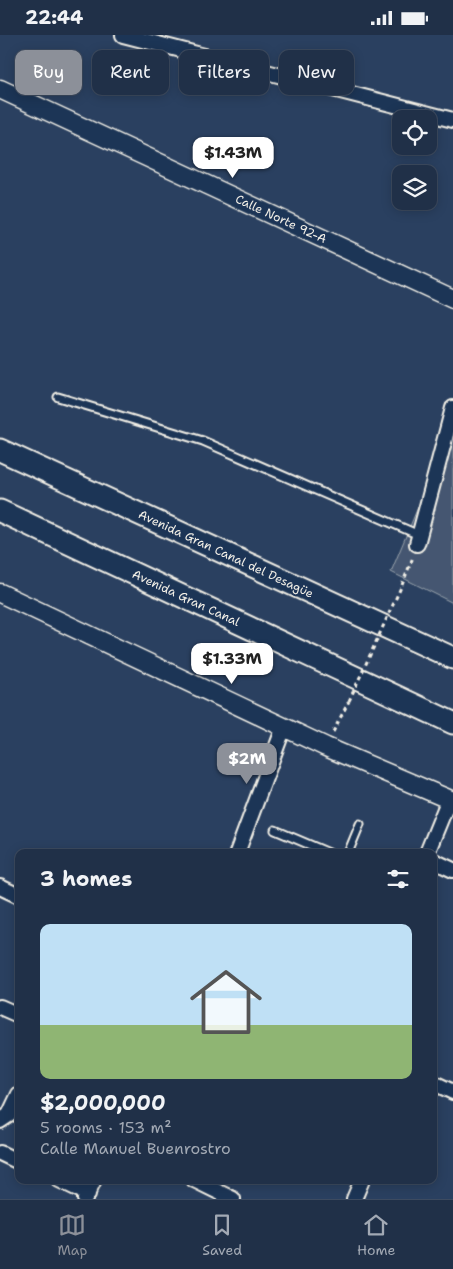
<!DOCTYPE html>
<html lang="en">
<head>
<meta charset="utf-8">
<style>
  body { margin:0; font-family:"Shantell Sans",sans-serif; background:#2d3c52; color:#f1f3f6; height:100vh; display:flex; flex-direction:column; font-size:19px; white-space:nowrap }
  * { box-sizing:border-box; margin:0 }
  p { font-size:16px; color:#a2a9b4 }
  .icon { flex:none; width:28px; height:28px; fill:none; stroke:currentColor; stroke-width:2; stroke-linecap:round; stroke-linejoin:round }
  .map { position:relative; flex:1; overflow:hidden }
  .side { position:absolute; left:15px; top:814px; width:422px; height:335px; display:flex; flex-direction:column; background:#203048; border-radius:10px; box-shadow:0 2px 12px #0003,0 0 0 1px #3d4b60 }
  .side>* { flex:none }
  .banner { position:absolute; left:15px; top:15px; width:424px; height:45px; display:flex; gap:10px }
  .controls { position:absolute; left:392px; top:75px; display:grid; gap:10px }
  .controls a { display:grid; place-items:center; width:45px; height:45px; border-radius:10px; background:#203048; box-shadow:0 2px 12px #0003,0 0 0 1px #3d4b60; font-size:25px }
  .price { position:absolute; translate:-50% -42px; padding:0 11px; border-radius:10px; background:#fff; color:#222; font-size:16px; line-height:32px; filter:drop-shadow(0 1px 2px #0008) }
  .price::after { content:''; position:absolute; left:50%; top:30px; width:15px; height:11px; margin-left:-8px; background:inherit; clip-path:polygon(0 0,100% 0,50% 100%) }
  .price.selected { background:#8c9099; color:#fff }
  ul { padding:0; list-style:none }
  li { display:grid; align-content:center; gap:10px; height:265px; padding:0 25px }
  li span { display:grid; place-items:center; height:155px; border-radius:10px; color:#555 }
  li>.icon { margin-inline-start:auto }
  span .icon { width:90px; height:90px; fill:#fffc; stroke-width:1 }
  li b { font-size:21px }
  h2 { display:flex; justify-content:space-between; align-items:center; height:60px; padding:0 25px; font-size:21px }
  .pill { padding:0 18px; border-radius:10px; background:#203048; box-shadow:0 2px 12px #0003,0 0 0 1px #3d4b60; font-size:18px; line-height:45px }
  .pill.selected { background:#8c9099; color:#fff }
  .status { display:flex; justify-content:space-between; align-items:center; height:35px; padding:0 25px; background:#203048; direction:ltr }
  .status svg { height:14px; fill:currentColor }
  .tabs { display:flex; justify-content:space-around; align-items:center; height:70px; border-top:1px solid #3d4b60; background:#203048; font-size:14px; color:#a2a9b4 }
  .tabs a { display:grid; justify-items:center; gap:2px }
  .tabs .selected { color:#8c9099 }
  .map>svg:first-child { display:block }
  .green { fill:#445771; stroke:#9ca4ac }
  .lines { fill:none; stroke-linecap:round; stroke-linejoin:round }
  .service-casing { stroke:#f4f1e8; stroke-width:11 }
  .minor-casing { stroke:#f4f1e8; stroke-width:18 }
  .tertiary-casing { stroke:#f4f1e8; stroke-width:21 }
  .primary-casing { stroke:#f4f1e8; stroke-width:25 }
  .path { stroke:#f4f1e8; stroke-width:3; stroke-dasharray:4 4; stroke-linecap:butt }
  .service { stroke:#1d3557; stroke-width:7 }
  .minor { stroke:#1d3557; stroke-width:14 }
  .tertiary { stroke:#1d3557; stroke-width:18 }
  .primary { stroke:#1d3557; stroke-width:21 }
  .path-bridge { stroke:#f4f1e8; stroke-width:3; stroke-dasharray:4 4; stroke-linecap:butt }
  .labels { text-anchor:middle; stroke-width:4; stroke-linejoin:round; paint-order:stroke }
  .street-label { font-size:12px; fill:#f4f1e8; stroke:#1d3557 }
</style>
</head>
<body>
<div class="status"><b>22:44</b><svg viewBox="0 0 49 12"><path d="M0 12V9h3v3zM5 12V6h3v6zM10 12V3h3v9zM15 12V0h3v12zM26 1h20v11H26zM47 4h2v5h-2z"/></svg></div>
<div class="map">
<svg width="453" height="1164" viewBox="0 0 453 1164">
  <rect width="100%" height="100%" fill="#2a4060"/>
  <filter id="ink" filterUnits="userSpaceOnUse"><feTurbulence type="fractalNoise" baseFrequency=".02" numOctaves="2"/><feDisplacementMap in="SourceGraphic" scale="10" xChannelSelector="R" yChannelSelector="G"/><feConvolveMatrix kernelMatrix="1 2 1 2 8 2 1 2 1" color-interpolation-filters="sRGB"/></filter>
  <g filter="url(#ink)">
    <path class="green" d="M453,388V568L391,537Z"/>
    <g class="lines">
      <defs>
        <path id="service" d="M58,362L203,406L419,500
          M275,795L329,818
          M348,818L360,789"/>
        <path id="minor" d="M123,0L453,85
          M417,509L453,373
          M237,818L284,692
          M427,818L449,764
          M434,826L453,835
          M0,852L19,861
          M0,972L16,979
          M434,1048L453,1057
          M0,1086L9,1080L19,1059
          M0,1118L19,1127
          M59,1145L88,1159
          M194,1145L233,1164
          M85,1164L94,1145
          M354,1164L362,1145"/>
        <path id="tertiary" d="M0,54L453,264
          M0,558L326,712L453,766"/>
        <path id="primary" d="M0,415L453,623
          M0,476L453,688"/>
      </defs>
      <use href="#service" class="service-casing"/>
      <use href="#minor" class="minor-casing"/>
      <use href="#tertiary" class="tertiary-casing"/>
      <use href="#primary" class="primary-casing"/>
      <path class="path" d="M402,550L413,522
        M333,697L349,666"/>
      <use href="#service" class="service"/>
      <use href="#minor" class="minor"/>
      <use href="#tertiary" class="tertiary"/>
      <use href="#primary" class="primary"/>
      <path class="path-bridge" d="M349,666L402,550"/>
    </g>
  </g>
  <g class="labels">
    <g class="street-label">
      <text transform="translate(281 184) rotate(25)" y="4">Calle Norte 92-A</text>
      <text transform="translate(226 519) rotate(25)" y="4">Avenida Gran Canal del Desagüe</text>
      <text transform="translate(186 563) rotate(25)" y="4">Avenida Gran Canal</text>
    </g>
  </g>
</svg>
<div class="controls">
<a><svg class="icon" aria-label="locate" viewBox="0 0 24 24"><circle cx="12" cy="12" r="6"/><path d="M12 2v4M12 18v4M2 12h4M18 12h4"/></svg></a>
<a><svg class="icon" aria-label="layers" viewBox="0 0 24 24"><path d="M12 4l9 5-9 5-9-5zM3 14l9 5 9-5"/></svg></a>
</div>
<b class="price" style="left:233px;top:144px">$1.43M</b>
<b class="price" style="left:232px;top:650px">$1.33M</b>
<b class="price selected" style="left:247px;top:750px">$2M</b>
<div class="banner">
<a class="pill selected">Buy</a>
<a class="pill">Rent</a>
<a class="pill">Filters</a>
<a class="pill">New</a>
</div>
<section class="side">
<h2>3 homes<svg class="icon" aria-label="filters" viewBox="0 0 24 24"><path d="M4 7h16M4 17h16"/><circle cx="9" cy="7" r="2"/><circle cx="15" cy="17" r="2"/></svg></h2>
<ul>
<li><span style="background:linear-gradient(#bfe0f5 65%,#8fb573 0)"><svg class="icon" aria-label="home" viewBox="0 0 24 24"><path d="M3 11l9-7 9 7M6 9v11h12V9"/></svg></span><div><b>$2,000,000</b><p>5 rooms · 153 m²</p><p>Calle Manuel Buenrostro</p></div></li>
</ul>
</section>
</div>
<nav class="tabs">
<a class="selected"><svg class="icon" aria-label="map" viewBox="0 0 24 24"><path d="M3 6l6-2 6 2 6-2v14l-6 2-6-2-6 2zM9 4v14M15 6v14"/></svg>Map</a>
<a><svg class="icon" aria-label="saved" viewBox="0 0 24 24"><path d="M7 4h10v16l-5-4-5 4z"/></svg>Saved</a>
<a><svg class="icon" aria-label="home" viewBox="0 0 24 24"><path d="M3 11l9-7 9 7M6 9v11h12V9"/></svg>Home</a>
</nav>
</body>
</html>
